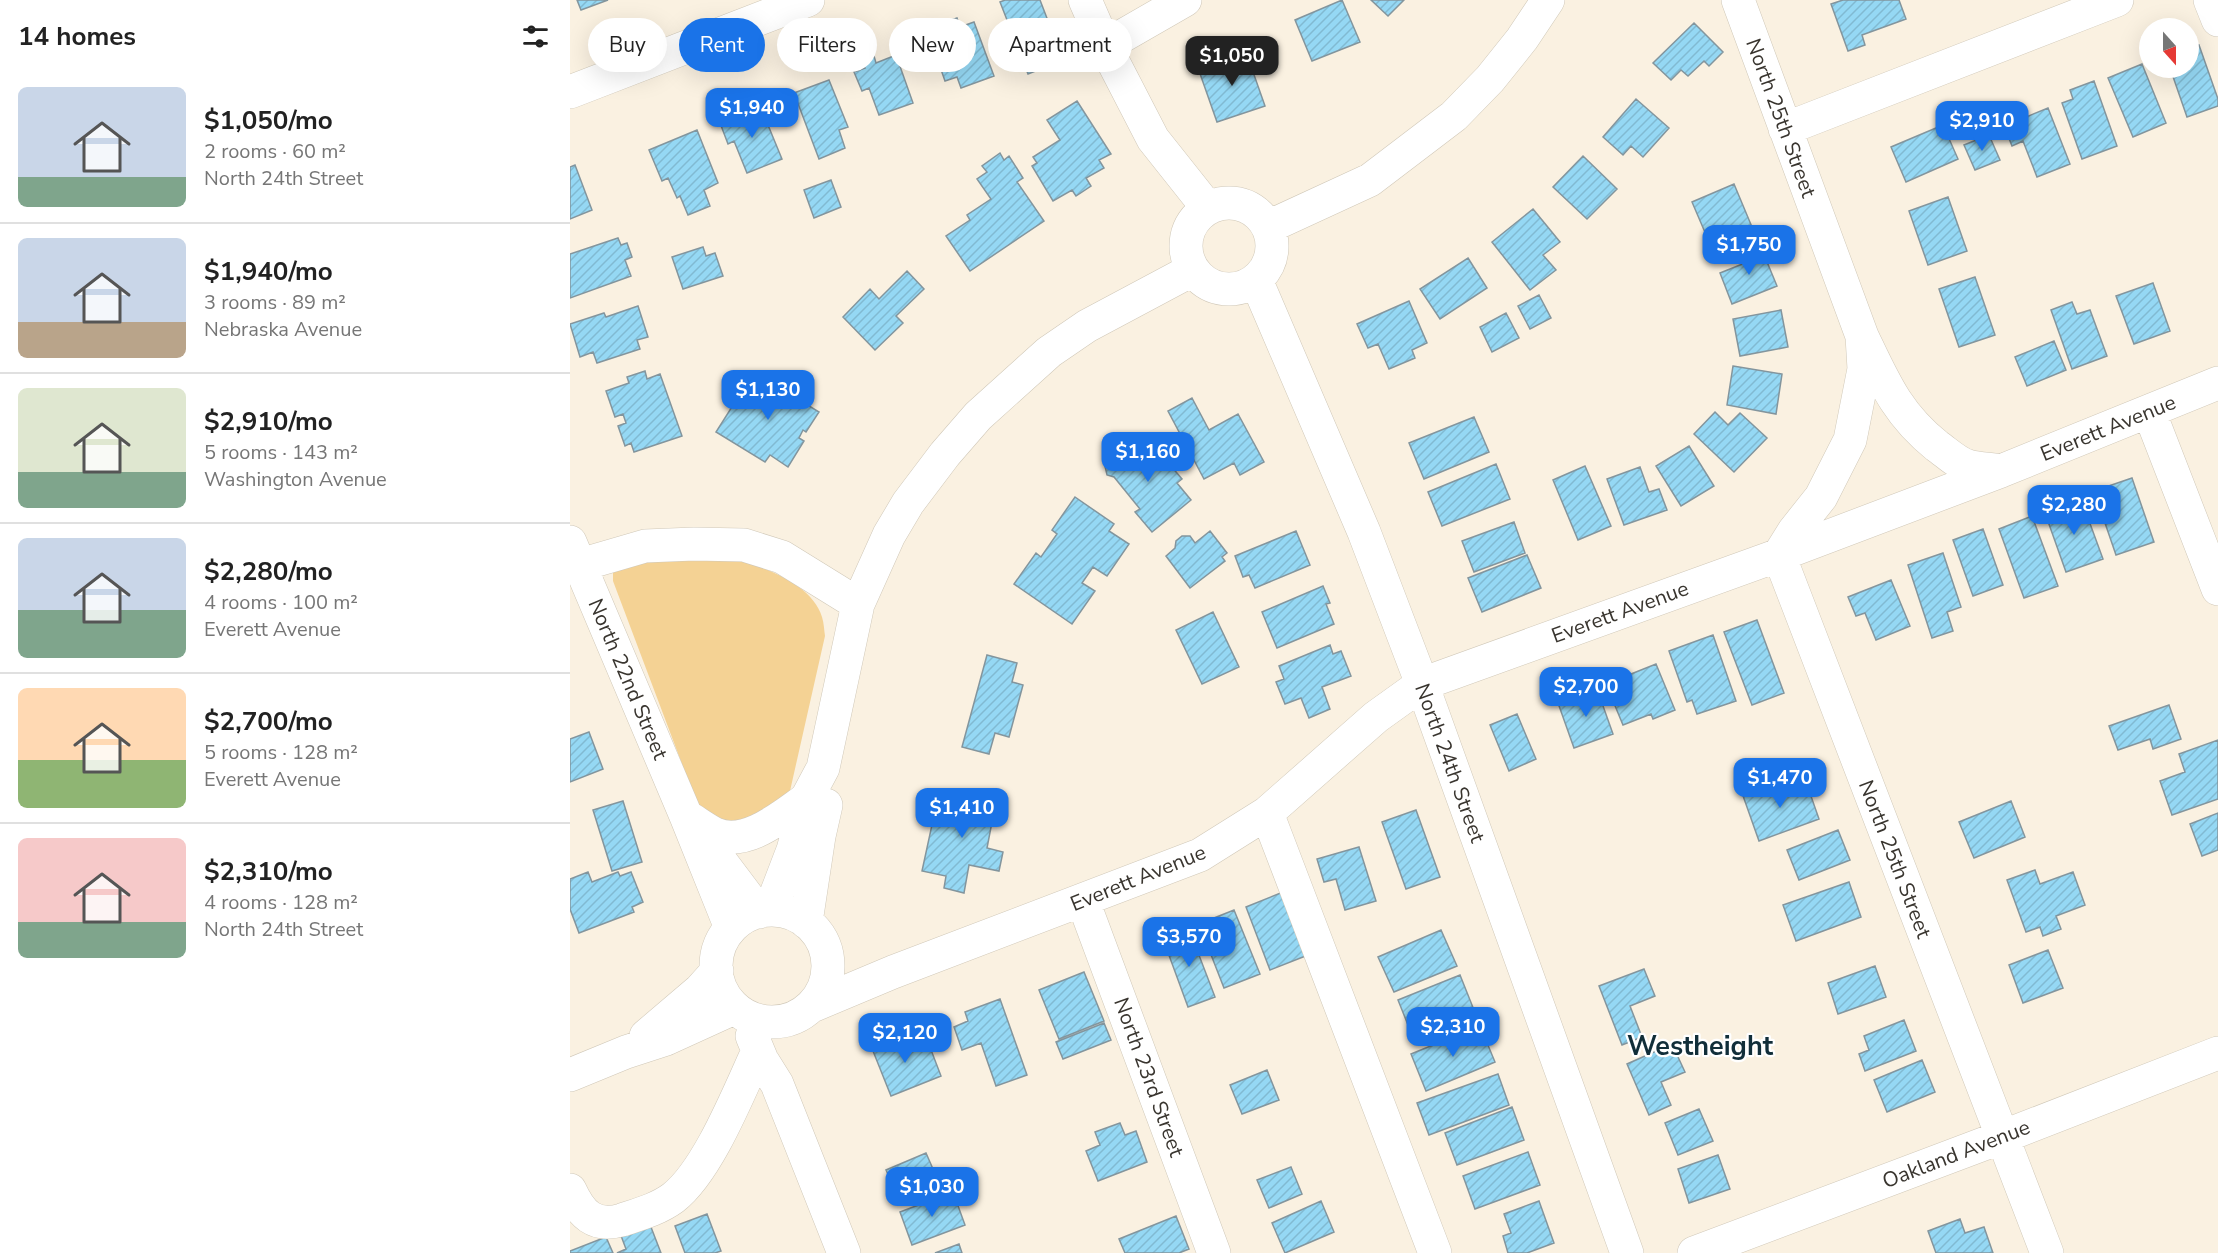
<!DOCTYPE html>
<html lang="en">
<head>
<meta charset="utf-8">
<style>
  body { margin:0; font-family:"Nunito Sans",sans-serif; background:#f6f6f6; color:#222; height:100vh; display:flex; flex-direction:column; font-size:22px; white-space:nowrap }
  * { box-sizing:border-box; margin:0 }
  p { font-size:20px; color:#767676 }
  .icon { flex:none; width:33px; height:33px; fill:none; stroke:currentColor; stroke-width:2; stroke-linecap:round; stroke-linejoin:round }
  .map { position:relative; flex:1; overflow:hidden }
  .sheet { display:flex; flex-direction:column; background:#fff; width:570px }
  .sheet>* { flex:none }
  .hud { position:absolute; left:18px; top:18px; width:570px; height:54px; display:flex; gap:12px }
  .needle { width:39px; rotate:159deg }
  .fabs { position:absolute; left:1569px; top:18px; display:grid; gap:12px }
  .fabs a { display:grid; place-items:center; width:60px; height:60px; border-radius:50%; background:#fff; box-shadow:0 6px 24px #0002; font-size:30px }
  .price { position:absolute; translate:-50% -51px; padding:0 14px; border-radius:12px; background:#1a73e8; color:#fff; font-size:20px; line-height:39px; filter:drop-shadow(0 2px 3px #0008) }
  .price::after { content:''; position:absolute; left:50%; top:36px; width:18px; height:14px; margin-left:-9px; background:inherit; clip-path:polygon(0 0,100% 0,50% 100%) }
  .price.selected { background:#222; color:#fff }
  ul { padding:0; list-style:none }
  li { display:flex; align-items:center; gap:18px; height:150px; padding:0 18px }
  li+li { border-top:2px solid #e0e0e0 }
  li span { display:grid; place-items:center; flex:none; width:168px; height:120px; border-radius:9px; color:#555 }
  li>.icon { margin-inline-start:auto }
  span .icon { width:72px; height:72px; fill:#fffc; stroke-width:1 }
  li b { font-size:26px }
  h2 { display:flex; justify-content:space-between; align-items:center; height:72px; padding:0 18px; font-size:26px }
  .tag { padding:0 21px; border-radius:27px; background:#fff; box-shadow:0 6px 24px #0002; font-size:21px; line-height:54px }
  .tag.selected { background:#1a73e8; color:#fff }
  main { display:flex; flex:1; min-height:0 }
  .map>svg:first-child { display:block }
  .green { fill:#f4d294 }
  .building { fill:url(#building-hatch); stroke:#83959d; stroke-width:1.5 }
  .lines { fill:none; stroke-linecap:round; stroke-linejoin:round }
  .minor-casing { stroke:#d0c8b8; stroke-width:34 }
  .minor { stroke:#fff; stroke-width:33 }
  .labels { text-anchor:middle; stroke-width:4.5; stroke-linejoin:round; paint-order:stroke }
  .street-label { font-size:21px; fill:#39352f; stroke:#fff }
  .district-label { font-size:27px; font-weight:bold; fill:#112e39; stroke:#fff }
</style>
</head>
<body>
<main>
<section class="sheet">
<h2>14 homes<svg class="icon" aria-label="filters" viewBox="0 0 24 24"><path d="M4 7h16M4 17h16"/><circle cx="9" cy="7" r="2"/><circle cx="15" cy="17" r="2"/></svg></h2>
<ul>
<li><span style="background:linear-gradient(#c9d6e8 75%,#7fa58c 0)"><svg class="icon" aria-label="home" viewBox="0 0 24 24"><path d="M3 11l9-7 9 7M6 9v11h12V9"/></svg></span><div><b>$1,050/mo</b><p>2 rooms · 60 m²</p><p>North 24th Street</p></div></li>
<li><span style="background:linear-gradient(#c9d6e8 70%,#b9a48a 0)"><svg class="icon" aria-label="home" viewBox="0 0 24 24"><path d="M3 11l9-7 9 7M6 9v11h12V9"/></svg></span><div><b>$1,940/mo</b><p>3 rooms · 89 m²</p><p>Nebraska Avenue</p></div></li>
<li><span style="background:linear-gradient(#dfe7d0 70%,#7fa58c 0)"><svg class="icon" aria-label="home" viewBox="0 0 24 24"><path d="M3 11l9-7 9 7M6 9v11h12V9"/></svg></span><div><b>$2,910/mo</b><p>5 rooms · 143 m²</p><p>Washington Avenue</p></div></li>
<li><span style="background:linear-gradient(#c9d6e8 60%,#7fa58c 0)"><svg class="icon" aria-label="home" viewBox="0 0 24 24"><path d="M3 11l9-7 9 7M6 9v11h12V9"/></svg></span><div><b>$2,280/mo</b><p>4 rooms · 100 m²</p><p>Everett Avenue</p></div></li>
<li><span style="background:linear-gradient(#ffd9b3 60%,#8fb573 0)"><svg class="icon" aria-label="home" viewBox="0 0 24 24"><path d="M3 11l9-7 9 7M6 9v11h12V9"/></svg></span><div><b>$2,700/mo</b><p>5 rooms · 128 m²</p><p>Everett Avenue</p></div></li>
<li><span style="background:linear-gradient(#f6c9c9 70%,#7fa58c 0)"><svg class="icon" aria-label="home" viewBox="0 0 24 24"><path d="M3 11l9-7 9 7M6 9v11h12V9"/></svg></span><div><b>$2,310/mo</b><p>4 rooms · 128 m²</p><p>North 24th Street</p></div></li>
</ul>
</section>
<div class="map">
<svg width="1648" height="1253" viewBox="0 0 1648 1253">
  <defs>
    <pattern id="building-hatch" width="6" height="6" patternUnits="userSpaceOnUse" patternTransform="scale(1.5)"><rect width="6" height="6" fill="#95d8f4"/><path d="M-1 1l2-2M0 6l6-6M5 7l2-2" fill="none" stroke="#81bad2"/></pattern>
  </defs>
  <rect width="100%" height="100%" fill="#faf1e1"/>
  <path class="green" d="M161,556C191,567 242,583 252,617C254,623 254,630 255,636L220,791L212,804L172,823H152L129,809L43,581V569L48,562Z"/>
  <path class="building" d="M7,0H38L11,10Z
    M435,0H470L493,60L458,74L430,2Z
    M772,0L790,42L742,61L725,20Z
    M801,0H834L818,16Z
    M1273,0H1329L1336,19L1292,35L1295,45L1278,51L1261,4Z
    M387,18L390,27L404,22L424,76L391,88L387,77L375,81L367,58L358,62L347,32Z
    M1124,23L1153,52L1139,66L1134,61L1118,76L1111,70L1101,80L1083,63Z
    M1629,45L1648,99V106L1617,117L1600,68H1618V49Z
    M676,52L695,106L647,122L628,68Z
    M326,55L343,103L309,115L299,88L292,91L284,72L295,68L292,61L304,56L306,63Z
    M1572,64L1596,123L1563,137L1538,78Z
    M259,80L278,127L269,130L275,148L249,159L224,93Z
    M1524,81L1547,146L1512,159L1492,103L1503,99L1500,90Z
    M1066,99L1099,128L1073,157L1061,146L1053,155L1033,137Z
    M507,101L541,154L529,160L534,168L516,178L521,186L506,196L502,190L483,201L462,166L467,163L463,157L490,140L477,120Z
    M191,108L212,159L177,173L164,141L158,144L150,123L160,119L158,114L167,110L170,116Z
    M1478,108L1500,164L1467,177L1453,141L1442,146L1434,126Z
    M1373,125L1388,159L1336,182L1321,147Z
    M127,130L148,183L134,190L140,206L118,215L110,196L107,198L98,178L92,181L79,150Z
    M1419,135L1430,160L1405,170L1394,145Z
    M430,153L434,160L439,156L453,178L447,182L474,221L400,271L376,236L400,220L397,215L421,199L407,179L417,172L412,166Z
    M1013,156L1047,189L1017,219L983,187Z
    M5,165L22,210L0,219V167Z
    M261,180L271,207L244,218L234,190Z
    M1164,184L1182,227L1140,244L1122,202Z
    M1378,197L1397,251L1358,265L1339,211Z
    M963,209L990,242L973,255L986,270L960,290L922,242Z
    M48,238L51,245L57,243L62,257L55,260L61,276L0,298V254Z
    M1190,245L1207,286L1162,304L1150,273L1175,263L1171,253Z
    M133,247L136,256L145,253L153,276L113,289L102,257Z
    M898,258L917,288L870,319L850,289Z
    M337,271L354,289L326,316L333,323L305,350L273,317L300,289L309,299Z
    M1405,277L1425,335L1389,347L1369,289Z
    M1583,283L1600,331L1564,344L1546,296Z
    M969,295L981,318L960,329L948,306Z
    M839,301L857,343L842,350L845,358L819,369L808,344L798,348L787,324Z
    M1502,302L1507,314L1520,310L1537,356L1502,369L1481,310Z
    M68,306L78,337L67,340L70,349L27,363L23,352L10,357L0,324L34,313L36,317Z
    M1211,310L1218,347L1170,356L1163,319Z
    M936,313L949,338L922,352L910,327Z
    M1484,341L1496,370L1457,386L1445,357Z
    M1163,366L1212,374L1206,414L1157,405Z
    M75,371L77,379L90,374L112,436L64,452L61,443L55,446L48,426L56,423L53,414L45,417L36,391L59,383L57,377Z
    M184,372L249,412L236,432L233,430L229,438L234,441L218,467L200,455L195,462L146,432Z
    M622,398L639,430L668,414L694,462L670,475L664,463L634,479L598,411Z
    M1145,412L1158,425L1170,413L1197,438L1164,472L1124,434Z
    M904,417L919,452L854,479L839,443Z
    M570,437L591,462L595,459L612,479L607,483L621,500L582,532L565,512L570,509L544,477L537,475L534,462L537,457H547Z
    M1119,446L1144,486L1111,506L1086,466Z
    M926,464L940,499L872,526L858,492Z
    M1015,466L1041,526L1008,540L983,480Z
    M1070,467L1079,492L1089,489L1097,510L1054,525L1037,479Z
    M1562,478L1584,542L1546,555L1524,491Z
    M505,497L544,524L539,531L559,544L537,576L523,567L512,583L525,591L502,624L444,584L466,553L471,557L487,534L482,530Z
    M1511,499L1533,559L1496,572L1475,513Z
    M1462,516L1488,586L1454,598L1429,529Z
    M944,522L955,553L904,572L892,541Z
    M1413,529L1433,585L1403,596L1383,540Z
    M640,531L657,553L652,557L655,561L620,588L596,556L605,548L606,541L612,536H620L625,543Z
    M726,531L740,565L685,588L679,575L673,577L665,556Z
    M1373,553L1391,607L1377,612L1383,631L1362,638L1338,565Z
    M957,555L971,588L912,612L898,578Z
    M1321,580L1340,626L1306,640L1295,613L1286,616L1278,597Z
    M753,586L760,603L756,604L764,624L707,648L692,612Z
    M643,612L669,667L632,684L606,630Z
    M1187,620L1214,693L1182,705L1154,632Z
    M1143,635L1166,701L1127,714L1122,700L1117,702L1099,651Z
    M760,645L763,654L771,651L781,676L752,687L760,709L739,718L731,698L715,704L706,682L714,679L709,666Z
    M417,655L447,663L442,682L453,685L439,737L425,733L419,754L392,747Z
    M1086,664L1105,710L1083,719L1081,714L1053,725L1036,684Z
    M1027,689L1043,734L1004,748L988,703Z
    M1599,705L1611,739L1583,749L1580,739L1548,750L1539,726Z
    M947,714L966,759L939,771L920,725Z
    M19,732L33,769L0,782V739Z
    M1648,740V799L1602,815L1590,781L1615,772L1609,754Z
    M1235,779L1249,819L1189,841L1172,793L1192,786L1194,794Z
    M376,793L433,804L429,823L422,822L417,848L433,852L429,871L399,865L394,893L374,888L376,876L352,871L368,797L375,798Z
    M53,801L72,862L42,871L23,810Z
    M1441,801L1455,837L1404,858L1389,822Z
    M846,810L870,877L836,889L812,822Z
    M1648,813V850L1632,856L1620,824Z
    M1268,830L1280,860L1229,880L1217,850Z
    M789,847L806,901L775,910L766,879L754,882L747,859Z
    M1465,870L1470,884L1503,872L1515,905L1486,916L1491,929L1473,936L1470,927L1456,932L1437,880Z
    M18,872L22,882L48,872L50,876L61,872L73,902L62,907L64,912L9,933L0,909V879Z
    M1279,882L1291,917L1226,941L1213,905Z
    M713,892L738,955L700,970L676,907Z
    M664,910L690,974L654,988L629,924Z
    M619,929L645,997L618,1007L593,939Z
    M871,930L887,966L824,992L808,957Z
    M1478,950L1493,988L1453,1003L1439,965Z
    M1305,966L1316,997L1268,1014L1258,983Z
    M1074,969L1085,996L1060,1006L1072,1037L1052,1045L1029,986Z
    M514,972L534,1021L489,1039L469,990Z
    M890,975L904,1010L842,1035L828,1000Z
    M430,999L457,1075L426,1086L411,1043L392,1050L384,1027L398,1021L395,1012Z
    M1334,1020L1346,1051L1295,1071L1289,1054L1299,1050L1294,1036Z
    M534,1023L541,1040L493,1059L486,1042Z
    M910,1026L925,1062L856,1091L841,1054Z
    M335,1033L342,1049L358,1042L371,1076L321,1096L301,1046Z
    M1102,1044L1115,1072L1091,1082L1101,1105L1079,1115L1057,1064Z
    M1352,1060L1365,1092L1317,1112L1304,1080Z
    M697,1070L709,1100L672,1114L660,1085Z
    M928,1074L939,1105L859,1135L847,1103Z
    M942,1107L954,1140L887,1165L875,1133Z
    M1129,1109L1143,1141L1108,1155L1095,1123Z
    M550,1123L555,1135L566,1131L577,1162L528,1181L516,1151L530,1145L525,1132Z
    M958,1152L970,1185L905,1209L893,1176Z
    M356,1153L370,1185L330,1202L316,1170Z
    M1148,1155L1160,1189L1119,1203L1108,1169Z
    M721,1167L732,1194L699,1208L687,1180Z
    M383,1192L395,1225L342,1245L330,1212Z
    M751,1201L764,1232L715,1253L702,1223Z
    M969,1201L984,1243L957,1253H938L933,1236L941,1233L934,1214Z
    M137,1214L151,1251L145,1253H115L105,1226Z
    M606,1216L619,1249L609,1253H555L549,1239Z
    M1390,1219L1395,1233L1414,1227L1423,1253H1366L1358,1231Z
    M79,1222L91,1253H47L56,1249L50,1233Z
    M36,1237L43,1253H0V1251Z
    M389,1244L392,1253H365Z"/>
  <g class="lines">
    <defs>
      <path id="minor" d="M515,0L535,46L583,139L637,207
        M1168,0L1292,336C1314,382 1327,414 1367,446C1377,453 1387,463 1398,466C1408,469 1420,469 1431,471
        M1640,0L1648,20
        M535,46L615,0
        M0,92L238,0
        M1215,129L1547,0
        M616 246a43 43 0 1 1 86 0a43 43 0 1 1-86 0Z
        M698,227L800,180L884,116L920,79L952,39L978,0
        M686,280L794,532L852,684L1057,1253
        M1292,336L1294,369L1280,440L1251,497L1224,531L1209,555L1477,1253
        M1579,411L1648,589
        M0,542L116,816L161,928
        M0,568L75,546L124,544L174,545L212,557L288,604
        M697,813L865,1253
        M116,816C126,822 135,829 145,834C176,847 211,817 235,800L238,796
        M143,851L189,912
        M513,901L644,1253
        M200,910L223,850L238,796L253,768L288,604L319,535L338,503L375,454L408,416L479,352L517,326L622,270
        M146 966a56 56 0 1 1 112 0a56 56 0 1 1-112 0Z
        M236,922L249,836L256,805
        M242,1006L323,972L630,855L697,813L806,717L852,684L1209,555L1431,471L1648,383
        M76,1036L130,990L147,971
        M182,1036L192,1060L207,1084L274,1253
        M0,1075L56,1052L96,1039L164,1008
        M0,1190C11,1214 24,1228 52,1220C70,1214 88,1209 103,1198C138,1171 169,1092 188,1051
        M1124,1253L1432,1137L1648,1053"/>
    </defs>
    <use href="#minor" class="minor-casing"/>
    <use href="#minor" class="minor"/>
  </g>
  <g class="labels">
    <g class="street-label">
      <text transform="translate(1211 118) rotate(70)" y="7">North 25th Street</text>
      <text transform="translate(1538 428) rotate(-22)" y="7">Everett Avenue</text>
      <text transform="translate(1050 612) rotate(-20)" y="7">Everett Avenue</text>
      <text transform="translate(58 679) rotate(67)" y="7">North 22nd Street</text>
      <text transform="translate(880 763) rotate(70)" y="7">North 24th Street</text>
      <text transform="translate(1325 859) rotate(69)" y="7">North 25th Street</text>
      <text transform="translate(568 878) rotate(-22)" y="7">Everett Avenue</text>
      <text transform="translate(579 1077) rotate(70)" y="7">North 23rd Street</text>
      <text transform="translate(1386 1154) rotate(-21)" y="7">Oakland Avenue</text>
    </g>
    <g class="district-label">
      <text x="1130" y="1055">Westheight</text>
    </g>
  </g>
</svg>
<div class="fabs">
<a><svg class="needle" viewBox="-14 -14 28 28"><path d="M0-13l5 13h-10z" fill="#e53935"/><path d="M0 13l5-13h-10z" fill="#767676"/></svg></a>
</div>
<b class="price selected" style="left:662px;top:87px">$1,050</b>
<b class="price" style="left:182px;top:139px">$1,940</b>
<b class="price" style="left:1412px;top:152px">$2,910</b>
<b class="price" style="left:1179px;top:276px">$1,750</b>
<b class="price" style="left:198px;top:421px">$1,130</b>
<b class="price" style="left:578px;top:483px">$1,160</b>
<b class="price" style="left:1504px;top:536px">$2,280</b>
<b class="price" style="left:1016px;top:718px">$2,700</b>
<b class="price" style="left:1210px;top:809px">$1,470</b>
<b class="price" style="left:392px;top:839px">$1,410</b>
<b class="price" style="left:619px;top:968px">$3,570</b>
<b class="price" style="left:883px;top:1058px">$2,310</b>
<b class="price" style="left:335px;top:1064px">$2,120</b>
<b class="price" style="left:362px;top:1218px">$1,030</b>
<div class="hud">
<a class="tag">Buy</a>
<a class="tag selected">Rent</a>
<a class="tag">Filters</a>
<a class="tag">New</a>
<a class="tag">Apartment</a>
</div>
</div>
</main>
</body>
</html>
